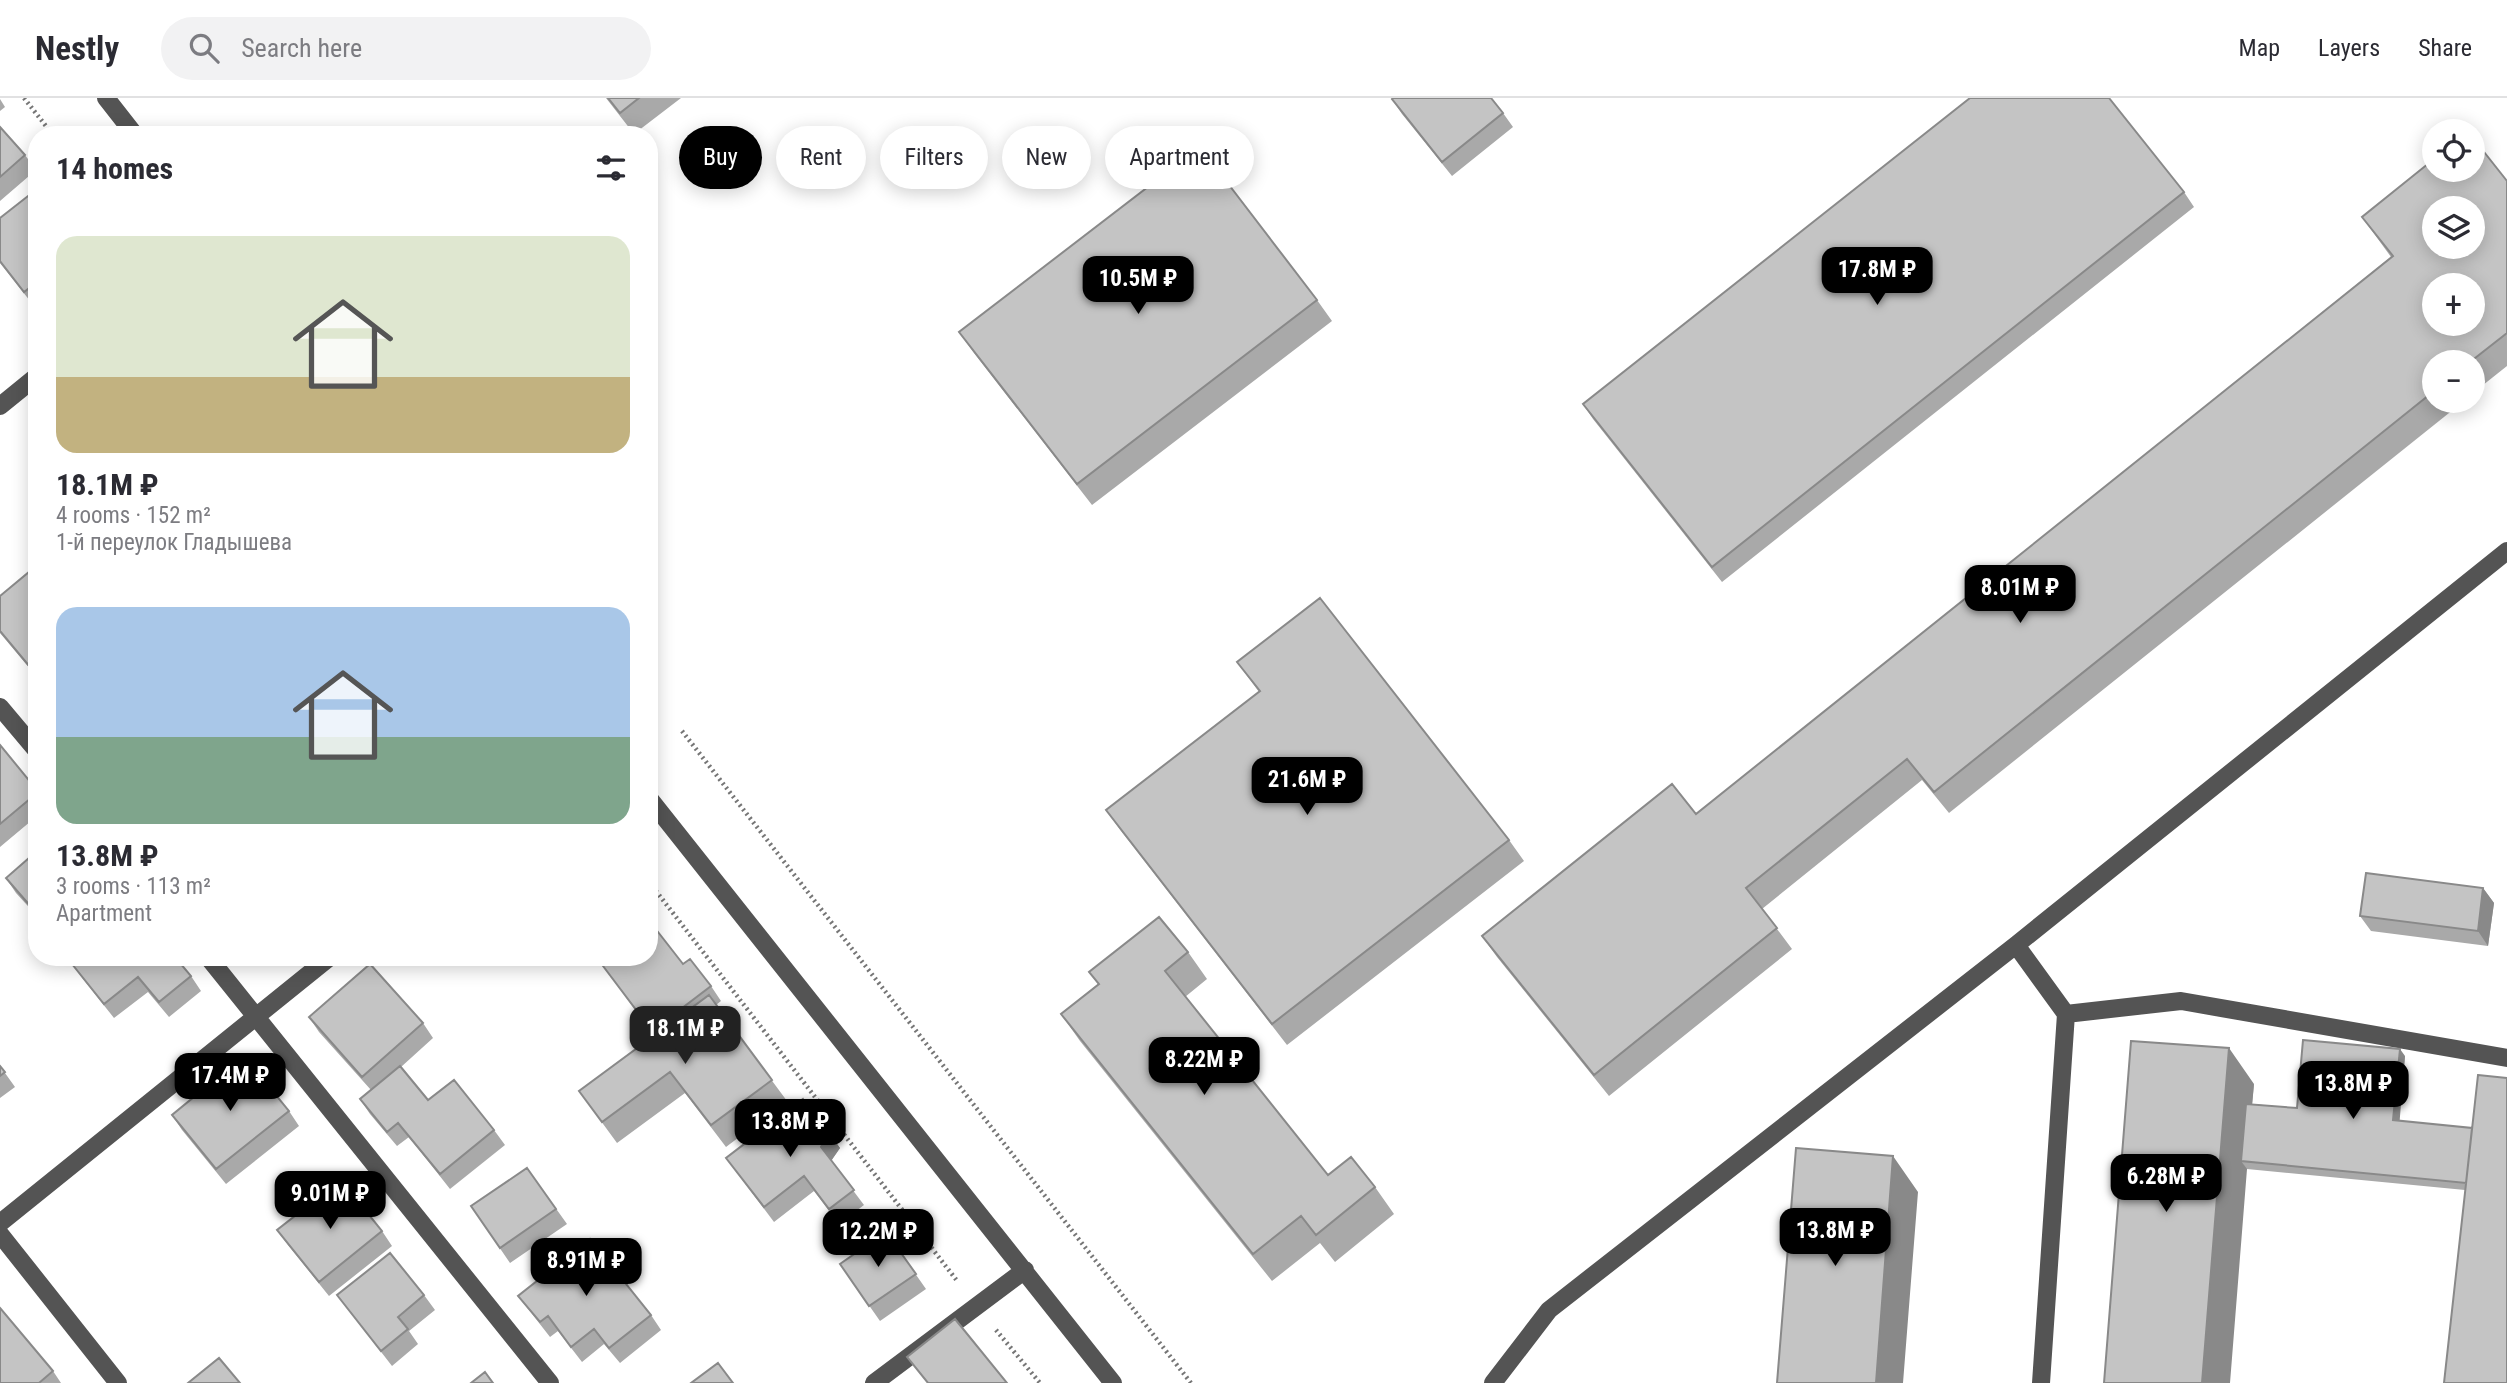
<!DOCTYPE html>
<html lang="en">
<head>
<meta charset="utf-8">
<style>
  body { margin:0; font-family:"Roboto Condensed",sans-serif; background:#f2f2f3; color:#2b2b33; height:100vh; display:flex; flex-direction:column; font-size:26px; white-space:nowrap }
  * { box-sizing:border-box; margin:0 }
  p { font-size:23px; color:#7c7c81 }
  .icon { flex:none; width:38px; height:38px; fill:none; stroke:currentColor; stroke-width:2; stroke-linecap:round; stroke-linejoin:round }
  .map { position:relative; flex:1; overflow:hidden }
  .sheet { position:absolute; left:28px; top:28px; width:630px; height:840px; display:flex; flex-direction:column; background:#fff; border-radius:28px; box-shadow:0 4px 18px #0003 }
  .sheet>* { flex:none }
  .top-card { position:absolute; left:679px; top:28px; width:665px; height:63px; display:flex; gap:14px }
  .controls { position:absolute; left:2422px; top:21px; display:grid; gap:14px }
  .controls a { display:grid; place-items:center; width:63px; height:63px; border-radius:50%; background:#fff; box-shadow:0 4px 18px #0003; font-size:35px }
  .price { position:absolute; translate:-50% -60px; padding:0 16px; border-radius:14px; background:#000; color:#fff; font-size:23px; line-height:46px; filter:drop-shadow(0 2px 4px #0008) }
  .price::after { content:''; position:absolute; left:50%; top:42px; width:21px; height:16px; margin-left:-10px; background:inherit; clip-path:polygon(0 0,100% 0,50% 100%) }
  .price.on { background:#222; color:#fff }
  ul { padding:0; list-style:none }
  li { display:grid; align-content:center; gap:14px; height:371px; padding:0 28px }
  li span { display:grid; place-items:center; height:217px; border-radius:21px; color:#555 }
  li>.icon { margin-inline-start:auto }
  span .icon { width:126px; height:126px; fill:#fffc; stroke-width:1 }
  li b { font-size:30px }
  h2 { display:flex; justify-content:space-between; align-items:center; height:84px; padding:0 28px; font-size:30px }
  .pill { padding:0 24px; border-radius:32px; background:#fff; box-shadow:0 4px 18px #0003; font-size:24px; line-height:63px }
  .pill.on { background:#000; color:#fff }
  header { display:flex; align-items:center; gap:42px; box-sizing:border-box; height:98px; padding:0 35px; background:#fff; border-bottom:2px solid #e1e1e2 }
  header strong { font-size:33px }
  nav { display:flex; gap:38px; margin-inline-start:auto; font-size:24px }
  .search { width:490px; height:63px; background:#f2f2f3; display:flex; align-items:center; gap:18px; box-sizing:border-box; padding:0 24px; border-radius:38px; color:#7c7c81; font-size:26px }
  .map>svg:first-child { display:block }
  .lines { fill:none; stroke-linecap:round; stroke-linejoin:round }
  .path { stroke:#767676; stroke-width:4.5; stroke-dasharray:2 3.5; stroke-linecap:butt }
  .minor { stroke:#545454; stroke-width:18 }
  .wall { fill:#a9a9a9 }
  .shaded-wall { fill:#898989 }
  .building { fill:#c4c4c4; stroke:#898989; stroke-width:2; fill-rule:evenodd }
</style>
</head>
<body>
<header>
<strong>Nestly</strong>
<div class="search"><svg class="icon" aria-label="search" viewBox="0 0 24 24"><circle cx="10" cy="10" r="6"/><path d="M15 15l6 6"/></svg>Search here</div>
<nav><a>Map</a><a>Layers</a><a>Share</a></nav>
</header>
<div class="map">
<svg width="2507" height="1285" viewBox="0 0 2507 1285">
  <rect width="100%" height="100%" fill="#fff"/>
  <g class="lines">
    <path class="path" d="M24,0L53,37
      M682,633L1191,1285
      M649,784L958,1184
      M996,1232L1040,1285"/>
    <path class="minor" d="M106,0L135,37
      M0,308L37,278
      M0,609L37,653
      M649,700L1113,1285
      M2016,847L2066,916
      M208,859L550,1285
      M0,1125L330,859
      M0,1136L118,1285
      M874,1285L1025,1172
      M1493,1285L1549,1212L2016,847L2507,453
      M2041,1285L2066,916L2181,903L2507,960"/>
  </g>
  <path class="wall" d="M606,0H681L634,36Z
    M0,1L5,9L0,13Z
    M1392,1L1503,15L1513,29L1452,78L1402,16Z
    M0,29L25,57L36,72L0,103Z
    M2507,83V268L2473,295V264H2434V303H2464L1949,715L1922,682L1762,811L1792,851L1609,998L1497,859L1482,838L1696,716L2391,159L2362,119Z
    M37,91V207L34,208L0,165V120Z
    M2184,94L2194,109L1722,484L1593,321L1583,306Z
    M1317,202L1332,223L1092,407L974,255L959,234Z
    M37,483V579L0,535V498Z
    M1237,564L1509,742L1524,763L1287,947L1121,733L1106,712L1259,594Z
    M0,647L37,692V718L0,749Z
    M37,753V818L16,795L6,780Z
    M2483,790L2494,805L2488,848L2371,833L2360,818Z
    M1188,854L1207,881L1185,899L1328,1077L1375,1089L1394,1116L1335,1164L1320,1145L1272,1183L1080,943L1061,916L1098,886L1089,874Z
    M477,859H491L482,866Z
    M157,864L191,878L201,893L169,919L148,894L114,920L83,881L72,866Z
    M600,864L683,866L711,888L721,903L716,907L787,1003L726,1049L685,995L617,1045L579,993L654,937Z
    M309,919L423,925L433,940L401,969L428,1002L494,1032L505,1047L450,1091L409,1039L397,1048L370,1016L360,1001L371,992L319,934Z
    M2405,958L2399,1023L2472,1030L2465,1092L2247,1071L2104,1285L2254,986L2252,1006L2297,1010Z
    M0,968L15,989L0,1000Z
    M289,1013L299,1028L226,1086L182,1032L172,1017Z
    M829,1035L840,1050L831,1063L864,1107L839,1126L814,1093L774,1124L726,1060Z
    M527,1070L567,1126L510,1165L471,1108Z
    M277,1132L382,1133L392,1148L329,1198L288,1147Z
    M886,1134L926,1191L880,1223L840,1166Z
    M337,1197H424L435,1212L409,1233L418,1246L392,1268Z
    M518,1198L651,1217L661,1232L620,1265L604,1246L582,1264L558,1233L550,1239Z
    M53,1273L61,1285H0Z"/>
  <path class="shaded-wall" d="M2483,790L2494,805L2488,848L2478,833Z
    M2229,950L2254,986L2247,1064L2241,1063L2247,1071L2230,1285H2202Z
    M2400,951L2405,958L2399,1030L2393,1022Z
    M829,1035L840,1050L831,1063L821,1049Z
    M1893,1058L1918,1094L1903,1285H1876Z"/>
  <path class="building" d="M608,0H639L620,15Z
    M1393,0H1491L1503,15L1442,64L1392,1Z
    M1970,0H2109L2184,94L1712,469L1583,306Z
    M0,29L25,57L0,79Z
    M2473,40L2507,83V235L2470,264H2434V293L1934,694L1907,661L1746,790L1777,830L1594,977L1482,838L1672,686L1696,716L2393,158L2362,119L2434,61V72H2473ZM2434,110H2473V149H2434ZM2434,187H2473V226H2434Z
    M1200,49L1317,202L1077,386L959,234Z
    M37,91V184L24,194L0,163V120Z
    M29,474L37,483V563L30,569L0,533V498Z
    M1320,500L1509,742L1272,926L1106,712L1260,593L1237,564Z
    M0,647L37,692V695L0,726Z
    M37,753V805L32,810L6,780Z
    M2366,775L2483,790L2478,833L2360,818Z
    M1159,819L1188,854L1165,873L1328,1077L1351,1059L1375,1089L1316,1137L1301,1118L1253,1156L1061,916L1099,886L1089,874Z
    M651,825L683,866L690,861L711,888L652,933L600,864L606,859H649V827Z
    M81,859H153L157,864L163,859H175L191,878L159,904L138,879L104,906L72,866Z
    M370,866L423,925L362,979L309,919Z
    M709,897L772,982L711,1027L670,974L602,1024L579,993Z
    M2303,942L2400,951L2393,1022L2472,1030L2466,1085L2241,1063L2246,1006L2297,1010Z
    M2131,943L2229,950L2202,1285H2104Z
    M244,958L289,1013L216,1071L172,1017Z
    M0,968L5,974L0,978Z
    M400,968L428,1002L454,982L494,1032L440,1076L398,1025L387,1034L360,1001Z
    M2478,977L2507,980V1285H2444Z
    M803,1001L829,1035L821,1049L854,1092L829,1111L804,1078L764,1109L726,1060Z
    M1796,1050L1893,1058L1876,1285H1777Z
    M527,1070L556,1111L500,1150L471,1108Z
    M341,1082L382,1133L319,1184L277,1132Z
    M886,1134L916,1176L869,1208L840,1166Z
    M590,1141L651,1217L609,1250L594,1231L571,1249L548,1218L540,1224L518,1198Z
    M390,1155L424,1197L398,1219L408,1231L381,1253L337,1197Z
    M0,1210L53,1273L39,1285H0Z
    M955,1221L1007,1285H928L907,1259Z
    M219,1260L240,1285H188Z
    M718,1265L733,1285H691Z
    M485,1274L493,1285H471Z"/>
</svg>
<div class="controls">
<a><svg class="icon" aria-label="locate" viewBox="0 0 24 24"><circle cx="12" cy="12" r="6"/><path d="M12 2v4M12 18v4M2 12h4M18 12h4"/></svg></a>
<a><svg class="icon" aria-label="layers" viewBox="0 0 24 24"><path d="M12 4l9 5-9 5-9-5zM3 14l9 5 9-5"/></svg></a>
<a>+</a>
<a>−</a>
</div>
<b class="price" style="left:1877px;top:209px">17.8M ₽</b>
<b class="price" style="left:1138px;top:218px">10.5M ₽</b>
<b class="price" style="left:2020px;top:527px">8.01M ₽</b>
<b class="price" style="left:1307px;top:719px">21.6M ₽</b>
<b class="price on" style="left:685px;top:968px">18.1M ₽</b>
<b class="price" style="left:1204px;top:999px">8.22M ₽</b>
<b class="price" style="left:230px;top:1015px">17.4M ₽</b>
<b class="price" style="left:2353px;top:1023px">13.8M ₽</b>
<b class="price" style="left:790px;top:1061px">13.8M ₽</b>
<b class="price" style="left:2166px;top:1116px">6.28M ₽</b>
<b class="price" style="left:330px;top:1133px">9.01M ₽</b>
<b class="price" style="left:1835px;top:1170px">13.8M ₽</b>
<b class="price" style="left:878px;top:1171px">12.2M ₽</b>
<b class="price" style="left:586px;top:1200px">8.91M ₽</b>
<div class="top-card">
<a class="pill on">Buy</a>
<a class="pill">Rent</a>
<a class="pill">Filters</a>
<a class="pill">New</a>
<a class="pill">Apartment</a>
</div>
<section class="sheet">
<h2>14 homes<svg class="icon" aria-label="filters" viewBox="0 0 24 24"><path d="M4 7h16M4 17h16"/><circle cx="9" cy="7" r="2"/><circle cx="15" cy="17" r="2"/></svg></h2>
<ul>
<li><span style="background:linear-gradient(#dfe7d0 65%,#c2b280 0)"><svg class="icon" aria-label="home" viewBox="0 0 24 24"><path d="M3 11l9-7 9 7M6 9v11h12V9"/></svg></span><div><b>18.1M ₽</b><p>4 rooms · 152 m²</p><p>1-й переулок Гладышева</p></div></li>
<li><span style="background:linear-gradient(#a9c7e8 60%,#7fa58c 0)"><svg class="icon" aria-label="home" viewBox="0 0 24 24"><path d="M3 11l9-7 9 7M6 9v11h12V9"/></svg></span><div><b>13.8M ₽</b><p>3 rooms · 113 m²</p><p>Apartment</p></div></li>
</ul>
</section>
</div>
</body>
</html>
